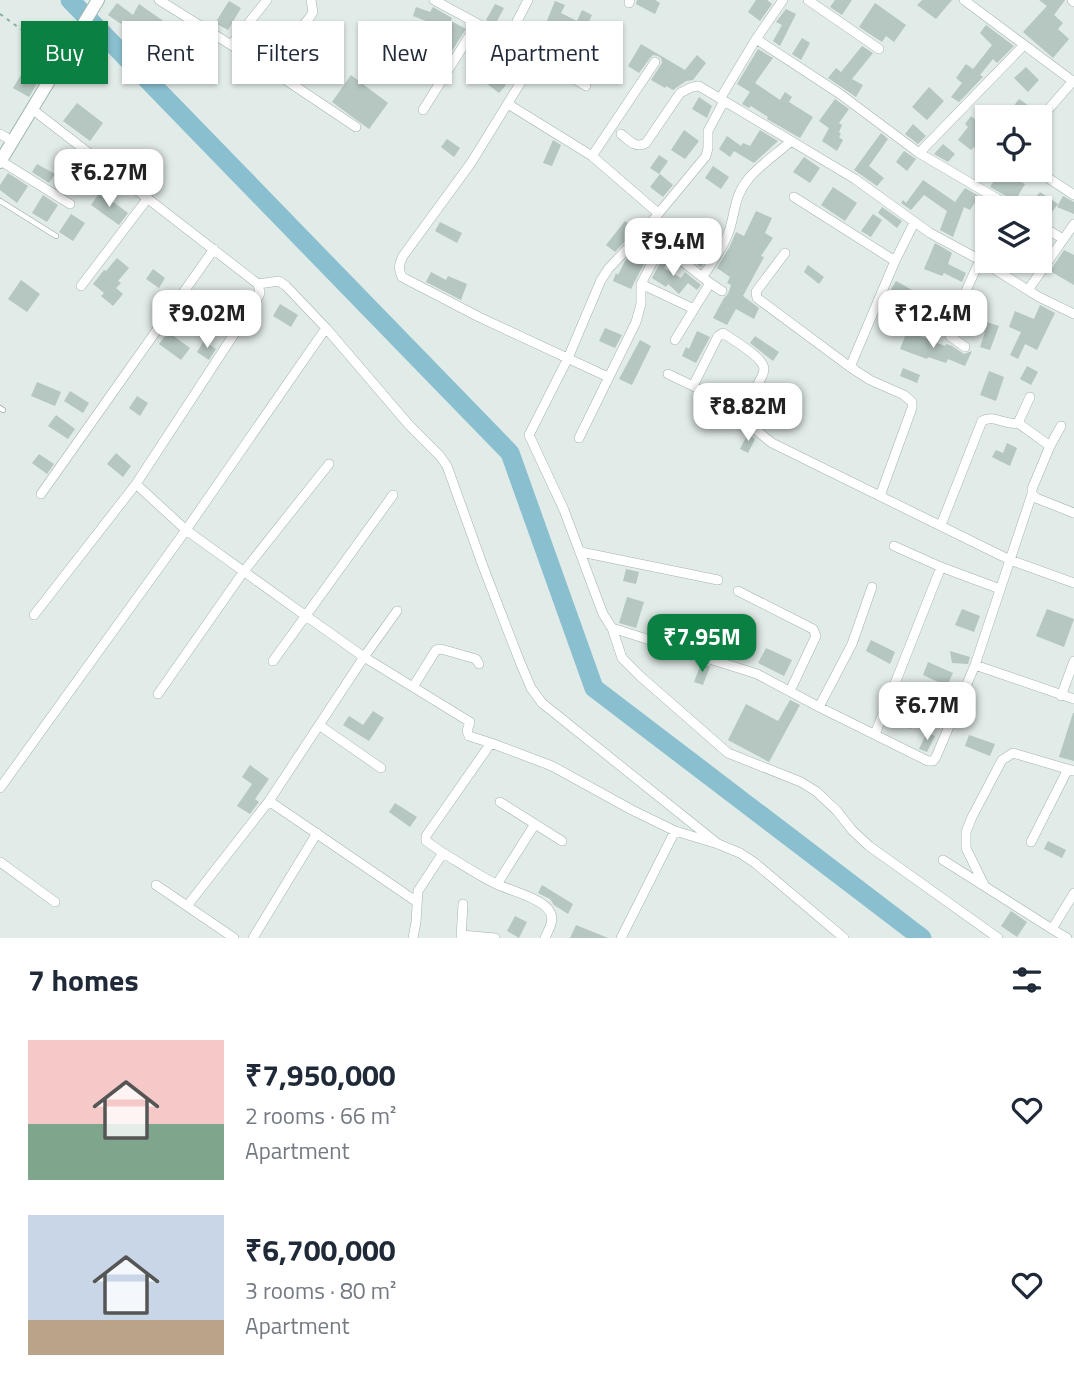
<!DOCTYPE html>
<html lang="en">
<head>
<meta charset="utf-8">
<style>
  body { margin:0; font-family:"Titillium Web",sans-serif; background:#f2f2f3; color:#1f2937; height:100vh; display:flex; flex-direction:column; font-size:26px; white-space:nowrap }
  * { box-sizing:border-box; margin:0 }
  p { font-size:23px; color:#747a83 }
  .icon { flex:none; width:38px; height:38px; fill:none; stroke:currentColor; stroke-width:2; stroke-linecap:round; stroke-linejoin:round }
  .map { position:relative; height:938px; overflow:hidden }
  .panel { display:flex; flex-direction:column; background:#fff; flex:1 }
  .panel>* { flex:none }
  .banner { position:absolute; left:21px; top:21px; width:700px; height:63px; display:flex; gap:14px }
  .controls { position:absolute; left:975px; top:105px; display:grid; gap:14px }
  .controls a { display:grid; place-items:center; width:77px; height:77px; border-radius:0px; background:#fff; box-shadow:0 2px 5px #0004; font-size:35px }
  .price { position:absolute; translate:-50% -60px; padding:0 16px; border-radius:14px; background:#fff; color:#222; font-size:23px; line-height:46px; filter:drop-shadow(0 2px 4px #0008) }
  .price::after { content:''; position:absolute; left:50%; top:42px; width:21px; height:16px; margin-left:-10px; background:inherit; clip-path:polygon(0 0,100% 0,50% 100%) }
  .price.current { background:#0b8043; color:#fff }
  ul { padding:0; list-style:none }
  li { display:flex; align-items:center; gap:21px; height:175px; padding:0 28px }
  li span { display:grid; place-items:center; flex:none; width:196px; height:140px; border-radius:0px; color:#555 }
  li>.icon { margin-inline-start:auto }
  span .icon { width:84px; height:84px; fill:#fffc; stroke-width:1 }
  li b { font-size:30px }
  h2 { display:flex; justify-content:space-between; align-items:center; height:84px; padding:0 28px; font-size:30px }
  .chip { padding:0 24px; border-radius:0px; background:#fff; box-shadow:0 2px 5px #0004; font-size:24px; line-height:63px }
  .chip.current { background:#0b8043; color:#fff }
  .map>svg:first-child { display:block }
  .lines { fill:none; stroke-linecap:round; stroke-linejoin:round }
  .river { stroke:#8abfcf; stroke-width:19 }
  .building { fill:#b6c6c0 }
  .service-casing { stroke:#a4b3ae; stroke-width:6 }
  .minor-casing { stroke:#a4b3ae; stroke-width:10 }
  .secondary-casing { stroke:#a0b6b0; stroke-width:14 }
  .path { stroke:#82aea4; stroke-width:2; stroke-dasharray:3.5 5; stroke-linecap:butt }
  .service { stroke:#fff; stroke-width:4.5 }
  .minor { stroke:#fff; stroke-width:9 }
  .secondary { stroke:#fff; stroke-width:12 }
</style>
</head>
<body>
<div class="map">
<svg width="1074" height="938" viewBox="0 0 1074 938">
  <rect width="100%" height="100%" fill="#e1ebe7"/>
  <g class="lines">
    <path class="river" d="M70,0L510,453L594,688L922,938"/>
  </g>
  <path class="building" d="M637,0H655L660,3L655,14L636,4Z
    M756,0H767L772,4L760,21L748,12Z
    M835,0H852L842,15L830,7Z
    M922,0H952L936,19L917,5Z
    M1039,0H1065L1054,15L1063,23L1058,29L1069,39L1053,58L1023,32L1047,6Z
    M229,1L241,8L228,30L215,23Z
    M555,1L565,5L561,13L577,21L582,10L592,15L578,45L544,28Z
    M117,3L133,15L139,4L169,25L157,41L124,20L121,24L108,15Z
    M875,3L906,25L894,42L886,36L882,42L859,27Z
    M495,4L504,8L495,25L486,20Z
    M416,7L430,12L433,7L452,18L451,21L466,29L450,54L446,53L434,73L422,65L427,56L429,58L442,33L424,24L426,21L413,16Z
    M786,9L796,14L780,46L773,41L782,25L776,22Z
    M986,25L1014,46L997,63L993,59L980,75L983,77L981,79L959,102L951,97L962,83L956,78L966,64L973,69L992,45L980,33Z
    M480,33L519,54L513,67L498,60L496,63L469,50Z
    M182,34L195,42L189,52L176,44Z
    M802,38L810,43L801,60L792,54Z
    M641,44L685,70L697,55L706,63L693,80L686,81L673,90L666,86L665,88L651,80L662,63L661,58L658,56L653,55L650,58L639,73L628,66Z
    M862,46L873,53L852,79L863,85L856,97L828,78L836,68L841,72Z
    M758,49L773,58L755,83L780,100L785,92L792,97L789,102L813,117L800,138L767,119L768,117L751,106L749,108L742,104L750,92L737,84Z
    M35,52L51,61L29,97L13,88Z
    M1026,67L1039,80L1028,92L1014,78Z
    M489,71L506,85L499,93L482,80Z
    M351,75L388,103L369,129L332,102Z
    M929,87L944,101L927,120L912,107Z
    M699,97L712,106L707,118L692,109Z
    M835,99L849,109L839,123L842,125L839,132L841,134L839,137L843,140L837,151L822,141L829,128L819,121Z
    M1019,99L1032,108L1026,116L1013,107Z
    M77,103L103,123L90,141L63,121Z
    M971,116L987,129L980,137L987,140V153L974,147L971,150L958,140L968,127L965,124Z
    M913,124L926,136L918,144L905,134Z
    M684,130L699,141L685,159L671,150Z
    M760,130L778,141L754,163L734,151L730,157L719,149L727,136L741,146L743,143L750,146Z
    M881,133L888,139L869,166L884,178L877,186L854,170Z
    M447,139L460,148L454,157L441,147Z
    M553,140L561,145L552,166L543,163Z
    M943,144L955,154L948,162L934,154Z
    M904,151L916,159L907,171L896,162Z
    M659,155L668,161L659,174L650,168Z
    M804,157L820,168L810,183L793,172Z
    M37,164L55,174L49,183L32,172Z
    M713,166L729,177L721,189L705,178Z
    M1014,170H1028L1019,181L1025,184L1015,201L990,187L999,173L1009,179Z
    M8,173L28,186L17,203L0,190V185Z
    M660,174L673,185L663,197L650,187Z
    M923,180L955,202L965,188L979,196L970,210L964,207L953,237L940,230L947,211L924,195L911,210L901,203L903,200L906,203Z
    M833,187L857,203L845,221L821,205Z
    M100,192L128,213L119,225L91,205Z
    M1040,192L1058,204L1047,218L1040,212V208H1027Z
    M43,195L58,205L47,222L32,213Z
    M1063,196L1074,202V214L1057,207Z
    M882,207L902,221L897,228L878,213Z
    M756,211L772,218L765,233L773,238L761,256L764,257L743,296L759,308L754,319L736,309L727,325L713,318L724,298L728,294L731,285L727,283L730,277L717,268L729,248L736,232L744,236Z
    M71,214L85,223L73,241L59,232Z
    M873,214L882,220L871,237L861,231Z
    M625,221L636,230L615,252L606,245Z
    M440,222L462,233L457,243L435,231Z
    M691,235L713,247L701,267L693,261L694,258L682,251Z
    M644,241L652,248L631,289L613,281L616,273L618,275L625,261Z
    M935,243L952,253L948,264L966,273L962,282L944,273L942,276L924,269Z
    M1064,250L1074,255V285L1050,271Z
    M664,256L669,259L664,268L681,278L685,272L701,285L697,290L688,283L679,294L668,284L666,287L652,278Z
    M117,258L129,268L118,281L121,283L116,288L123,294L113,306L101,296L104,293L93,284L104,270L106,271Z
    M808,265L824,277L819,284L804,272Z
    M153,269L165,278L159,288L146,279Z
    M431,272L446,280L448,276L467,284L461,300L426,282Z
    M21,280L40,294L27,312L8,299Z
    M896,281L914,291L908,301L890,291Z
    M921,301L939,310L935,319L917,310Z
    M280,304L298,315L291,327L273,316Z
    M1040,305L1055,313L1037,350L1025,344L1018,359L1010,355L1021,332L1009,327L1015,311L1034,319Z
    M971,317L999,326L990,350L980,347L985,332L968,326Z
    M605,328L622,335L615,348L599,341Z
    M697,331L710,337L696,363L682,356L686,347L689,349Z
    M907,331L945,346L946,344L952,346L964,354L972,351L965,366L948,359L946,363L928,357L927,359L900,349Z
    M168,332L190,348L181,360L159,344Z
    M755,336L779,352L773,361L750,343Z
    M640,340L651,346L632,385L619,379Z
    M204,341L216,349L209,360L197,352Z
    M1027,366L1038,372L1031,385L1020,379Z
    M903,368L920,375L917,383L900,376Z
    M989,371L1004,377L996,401L980,395Z
    M37,382L61,392L55,406L31,396Z
    M70,391L89,403L83,413L64,401Z
    M137,396L148,403L140,416L129,408Z
    M56,415L75,429L68,439L48,426Z
    M748,433L755,439L748,453L740,449Z
    M1007,443L1017,448L1010,466L992,457L996,450L1003,453Z
    M116,453L131,466L123,477L107,464Z
    M39,454L54,464L47,474L32,463Z
    M626,569L639,572L636,584L623,581Z
    M627,597L644,602L636,628L619,623Z
    M962,609L980,616L974,632L955,625Z
    M1047,609L1074,619L1064,647L1036,636Z
    M871,640L895,652L890,664L866,651Z
    M766,648L792,660L784,676L758,663Z
    M950,651L970,657L968,664L952,663Z
    M928,662L953,673L947,686L923,675Z
    M701,664L710,666L703,685L694,682Z
    M911,695L936,706L932,714L921,710L911,729L894,721L900,709L904,710Z
    M790,700L800,705L769,762L728,740L746,704L778,721Z
    M373,711L384,718L369,741L343,725L349,716L363,725Z
    M1073,713H1074V761L1059,757Z
    M927,732L935,736L927,752L919,749Z
    M969,735L995,744L990,756L965,746Z
    M250,765L269,779L255,799L259,802L250,814L237,806L252,784L242,777Z
    M395,803L417,817L410,827L389,812Z
    M1048,841L1066,850L1062,858L1044,849Z
    M542,885L573,904L568,914L554,905L550,899L538,893Z
    M1011,911L1027,922L1017,937L1001,926Z
    M515,916L527,922L519,938L507,931Z
    M576,925L608,938H570Z"/>
  <g class="lines">
    <defs>
      <path id="service" d="M0,201L56,236
        M0,408L3,410"/>
      <path id="minor" d="M159,0L268,68L356,127
        M434,0L537,56L586,86
        M808,0L879,49
        M964,0L1074,82
        M1072,0L1074,2
        M629,3L630,0
        M756,39L840,94L919,153L1013,208
        M507,41L528,0
        M231,45L267,0
        M537,56L471,163L403,256C399,264 398,269 402,277L479,317L608,377
        M268,68L310,17L313,12L311,0
        M720,99L756,39L783,0
        M724,101L708,131V148L706,156L644,231L609,268L601,280L568,358L529,435L564,510L603,614L612,628L757,674L819,707L928,761H933L936,757L975,665
        M508,104L592,156L658,213
        M32,109L258,284L260,293L257,299L136,484L34,615
        M423,110L477,24
        M1040,119L1073,81
        M0,134L12,141
        M621,134C629,140 635,149 646,143L680,93L692,87L699,86L704,89L855,179L930,233L980,260L1039,297L1074,314
        M919,153L1024,45
        M592,156L655,62
        M1,161L70,204
        M1036,170L1074,195
        M794,197L895,261L850,367
        M1040,225L1063,239
        M644,231L710,283L722,291
        M785,253L758,289L756,292L757,298L850,367L870,380L904,395L912,402V408L880,496
        M895,261L914,223
        M703,276C712,263 722,249 728,234C736,213 733,197 749,178C761,164 778,153 791,141
        M258,284L279,281L286,286L326,328L409,425L440,456L447,466L484,569L520,662L531,688L542,703L718,844
        M641,284L694,309
        M81,286L148,198
        M1028,290L1074,224
        M675,340L710,283
        M965,347L950,336L949,328L980,260
        M668,374L693,386L730,409L742,416L752,427L772,443L1010,560L1074,583
        M693,386L718,336L723,333C733,340 754,352 761,362C765,368 764,368 763,374L742,416
        M1018,423L1050,446
        M1061,426L1050,446L1032,489V494L1036,498L1074,513
        M579,438L636,322L641,304V284L661,246
        M136,484L186,530L306,616L364,657L470,722L467,731L469,736L491,743L426,836V841L443,853L418,891L416,922L413,938
        M41,494L214,249
        M1032,494L975,665L1074,699
        M941,525L982,421C994,414 1005,426 1018,423L1030,397
        M894,546L941,567L1000,589
        M581,552L718,580
        M738,591L813,629L816,636L790,691
        M612,628L622,658L640,676L728,753L801,782L817,792L837,811L852,830L869,846L998,938
        M273,661L393,495
        M413,687L436,650L441,649L476,659L479,664
        M158,694L244,571L329,464
        M1061,696L1074,661
        M819,707L852,644L872,587
        M319,725L381,768
        M875,734L941,567
        M491,743L552,766L632,810L675,831L718,844L740,853L755,863L844,938
        M0,788L186,530L326,328
        M269,801L417,902
        M500,802L562,841
        M1031,842L1067,771
        M443,853C460,863 478,875 496,884C509,890 544,899 550,912C555,921 548,930 545,938
        M943,860L1052,929
        M0,862L55,902
        M497,884L535,824
        M156,885L187,906
        M984,885L966,848V832L972,817L1002,760L1013,753L1074,771
        M461,935L495,938
        M234,938L187,906L269,801L364,657L397,611
        M253,938L317,833
        M461,938L463,904
        M621,938L675,831
        M1067,938L1052,929L1074,893"/>
      <path id="secondary" d="M0,162L98,0"/>
    </defs>
    <use href="#service" class="service-casing"/>
    <use href="#minor" class="minor-casing"/>
    <use href="#secondary" class="secondary-casing"/>
    <path class="path" d="M0,14L40,43L51,56"/>
    <use href="#service" class="service"/>
    <use href="#minor" class="minor"/>
    <use href="#secondary" class="secondary"/>
  </g>
</svg>
<div class="controls">
<a><svg class="icon" aria-label="locate" viewBox="0 0 24 24"><circle cx="12" cy="12" r="6"/><path d="M12 2v4M12 18v4M2 12h4M18 12h4"/></svg></a>
<a><svg class="icon" aria-label="layers" viewBox="0 0 24 24"><path d="M12 4l9 5-9 5-9-5zM3 14l9 5 9-5"/></svg></a>
</div>
<b class="price" style="left:109px;top:209px">₹6.27M</b>
<b class="price" style="left:673px;top:278px">₹9.4M</b>
<b class="price" style="left:207px;top:350px">₹9.02M</b>
<b class="price" style="left:933px;top:350px">₹12.4M</b>
<b class="price" style="left:748px;top:443px">₹8.82M</b>
<b class="price current" style="left:702px;top:674px">₹7.95M</b>
<b class="price" style="left:927px;top:742px">₹6.7M</b>
<div class="banner">
<a class="chip current">Buy</a>
<a class="chip">Rent</a>
<a class="chip">Filters</a>
<a class="chip">New</a>
<a class="chip">Apartment</a>
</div>
</div>
<section class="panel">
<h2>7 homes<svg class="icon" aria-label="filters" viewBox="0 0 24 24"><path d="M4 7h16M4 17h16"/><circle cx="9" cy="7" r="2"/><circle cx="15" cy="17" r="2"/></svg></h2>
<ul>
<li><span style="background:linear-gradient(#f6c9c9 60%,#7fa58c 0)"><svg class="icon" aria-label="home" viewBox="0 0 24 24"><path d="M3 11l9-7 9 7M6 9v11h12V9"/></svg></span><div><b>₹7,950,000</b><p>2 rooms · 66 m²</p><p>Apartment</p></div><svg class="icon" aria-label="heart" viewBox="0 0 24 24"><path d="M12 20l-8-8c-3-5 5-10 8-4 3-6 11-1 8 4z"/></svg></li>
<li><span style="background:linear-gradient(#c9d6e8 75%,#b9a48a 0)"><svg class="icon" aria-label="home" viewBox="0 0 24 24"><path d="M3 11l9-7 9 7M6 9v11h12V9"/></svg></span><div><b>₹6,700,000</b><p>3 rooms · 80 m²</p><p>Apartment</p></div><svg class="icon" aria-label="heart" viewBox="0 0 24 24"><path d="M12 20l-8-8c-3-5 5-10 8-4 3-6 11-1 8 4z"/></svg></li>
</ul>
</section>
</body>
</html>
